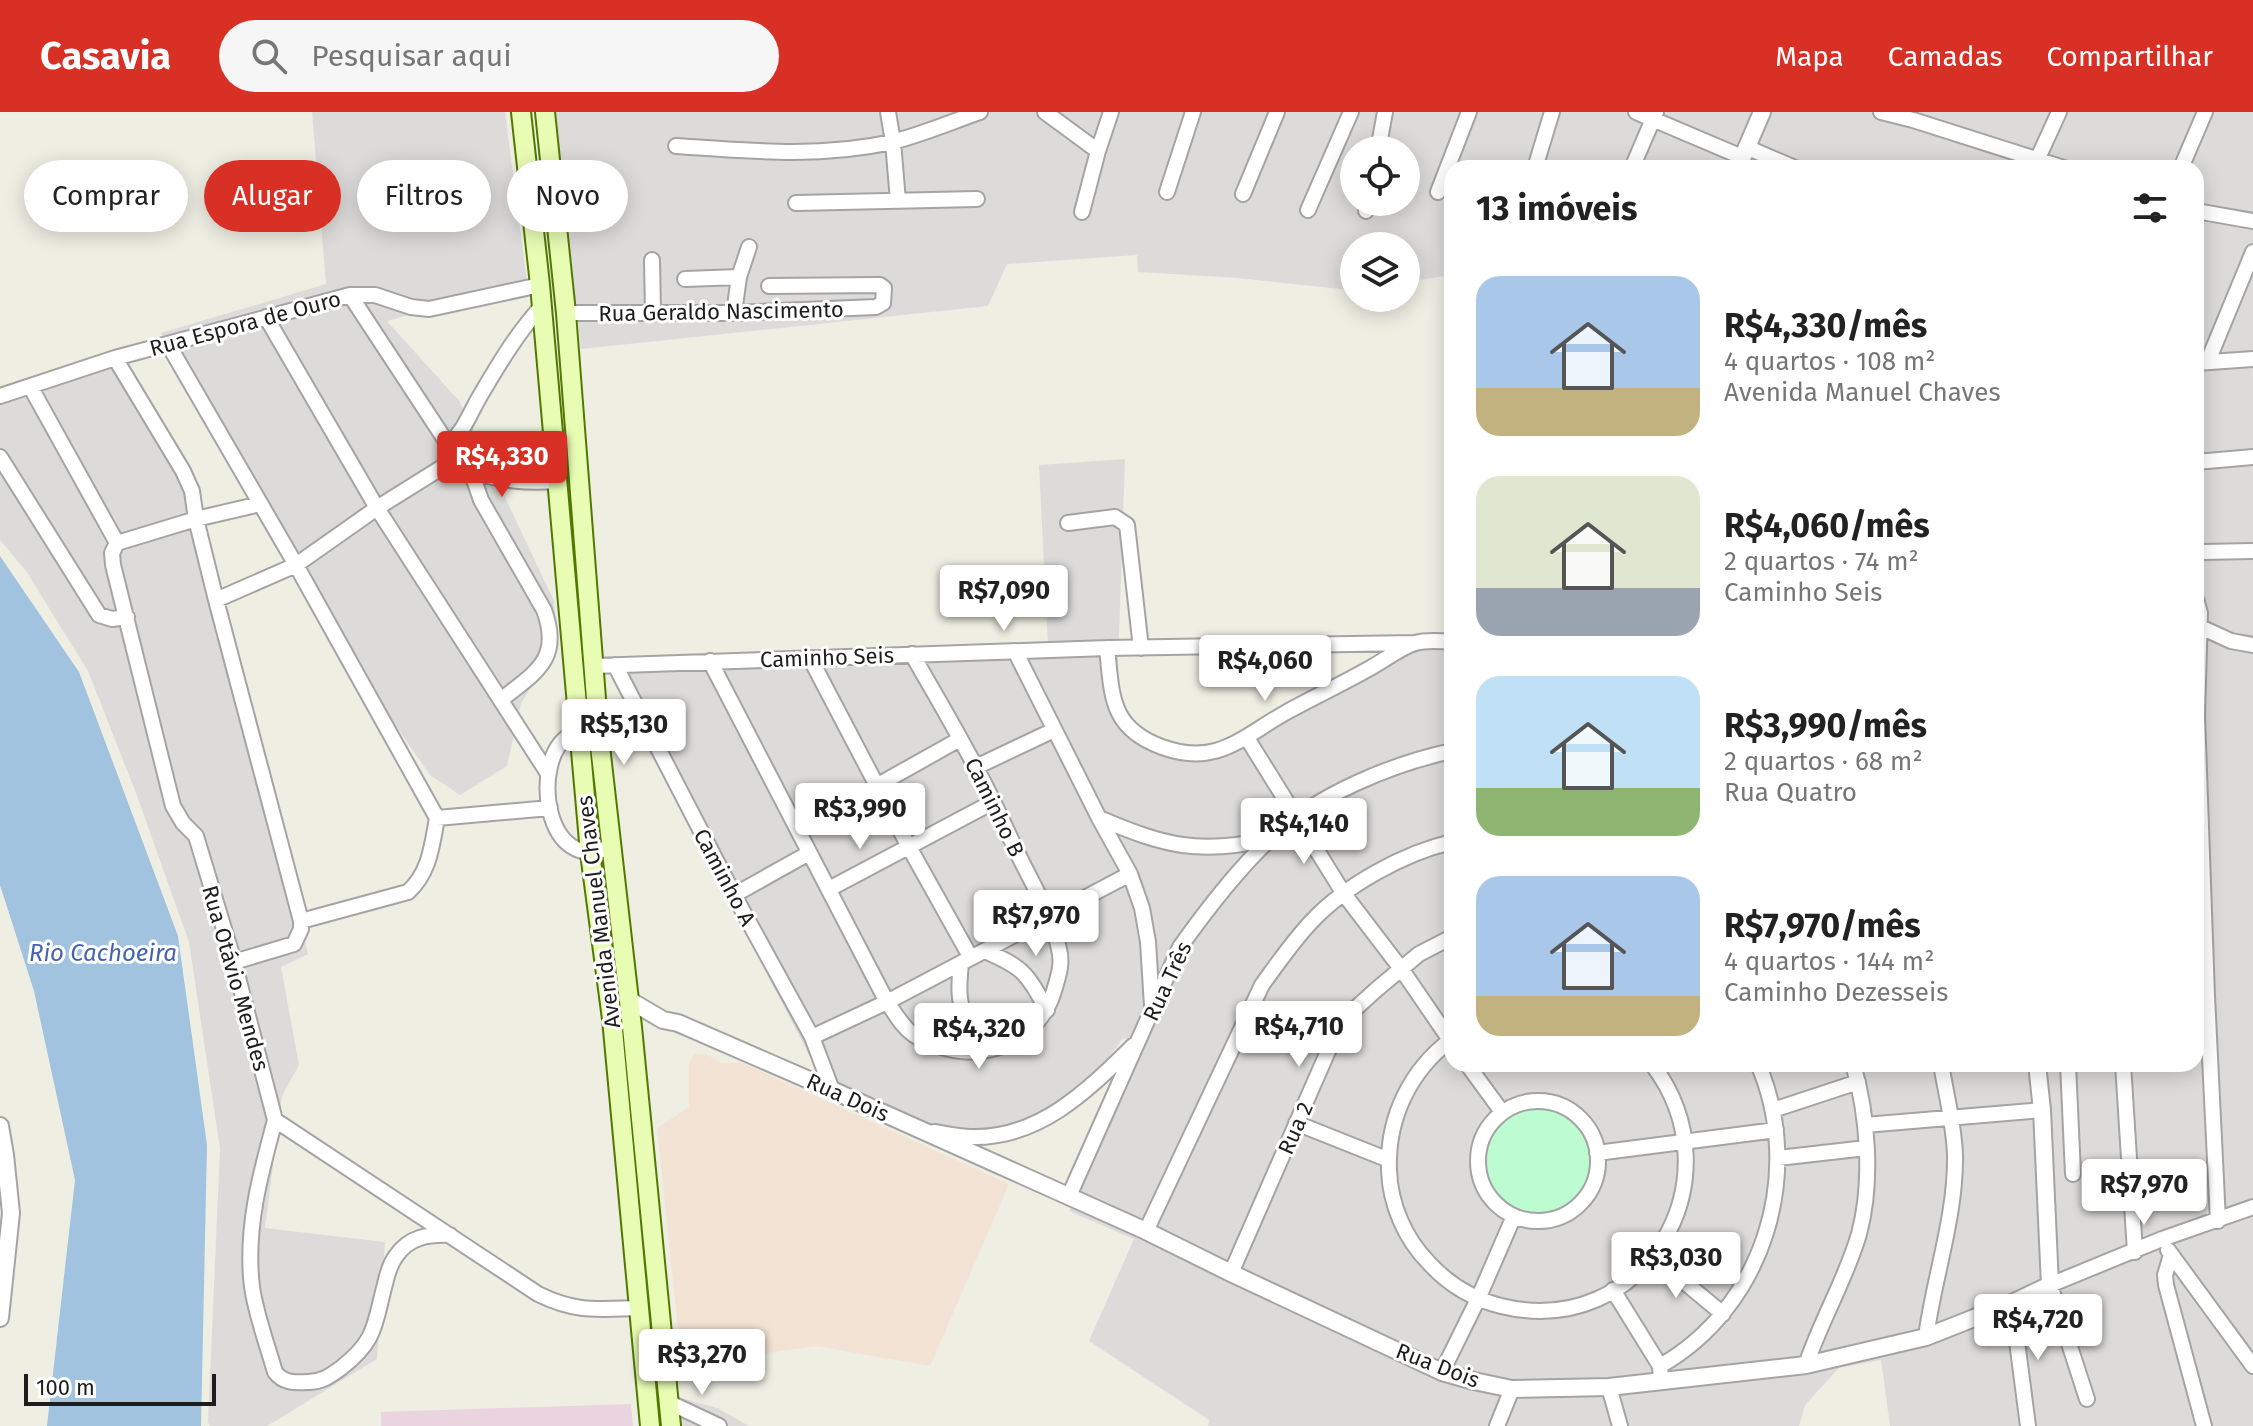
<!DOCTYPE html>
<html lang="pt">
<head>
<meta charset="utf-8">
<style>
  body { margin:0; font-family:"Fira Sans",sans-serif; background:#f6f6f6; color:#222; height:100vh; display:flex; flex-direction:column; font-size:30px; white-space:nowrap }
  * { box-sizing:border-box; margin:0 }
  p { font-size:26px; color:#767676 }
  .icon { flex:none; width:44px; height:44px; fill:none; stroke:currentColor; stroke-width:2; stroke-linecap:round; stroke-linejoin:round }
  .map { position:relative; flex:1; overflow:hidden }
  .details { position:absolute; left:1444px; top:48px; width:760px; height:912px; display:flex; flex-direction:column; background:#fff; border-radius:24px; box-shadow:0 4px 20px #0003 }
  .details>* { flex:none }
  .hud { position:absolute; left:24px; top:48px; width:760px; height:72px; display:flex; gap:16px }
  .fabs { position:absolute; left:1340px; top:24px; display:grid; gap:16px }
  .fabs a { display:grid; place-items:center; width:80px; height:80px; border-radius:50%; background:#fff; box-shadow:0 4px 20px #0003; font-size:40px }
  .scale { position:absolute; left:24px; bottom:20px; width:192px; box-sizing:border-box; padding-left:8px; border:4px solid #1d1d1d; border-top:0; font-size:22px; line-height:28px; white-space:nowrap; color:#1d1d1d; -webkit-text-stroke:6px #fff; paint-order:stroke }
  .price { position:absolute; translate:-50% -68px; padding:0 18px; border-radius:8px; background:#fff; color:#222; font-size:26px; line-height:52px; filter:drop-shadow(0 2px 4px #0008) }
  .price::after { content:''; position:absolute; left:50%; top:48px; width:24px; height:18px; margin-left:-12px; background:inherit; clip-path:polygon(0 0,100% 0,50% 100%) }
  .price.current { background:#d93025; color:#fff }
  ul { padding:0; list-style:none }
  li { display:flex; align-items:center; gap:24px; height:200px; padding:0 32px }
  li span { display:grid; place-items:center; flex:none; width:224px; height:160px; border-radius:24px; color:#555 }
  li>.icon { margin-inline-start:auto }
  span .icon { width:96px; height:96px; fill:#fffc; stroke-width:1 }
  li b { font-size:34px }
  h2 { display:flex; justify-content:space-between; align-items:center; height:96px; padding:0 32px; font-size:34px }
  .chip { padding:0 28px; border-radius:36px; background:#fff; box-shadow:0 4px 20px #0003; font-size:28px; line-height:72px }
  .chip.current { background:#d93025; color:#fff }
  header { display:flex; align-items:center; gap:48px; box-sizing:border-box; height:112px; padding:0 40px; background:#d93025; color:#fff }
  header strong { font-size:38px }
  nav { display:flex; gap:44px; margin-inline-start:auto; font-size:28px }
  .search { width:560px; height:72px; background:#f6f6f6; display:flex; align-items:center; gap:20px; box-sizing:border-box; padding:0 28px; border-radius:44px; color:#767676; font-size:30px }
  .map>svg:first-child { display:block }
  .residential { fill:#dcdbda; fill-rule:evenodd }
  .industrial { fill:#e9d4e0 }
  .military { fill:#f2e3d5 }
  .park { fill:#bdfcd0 }
  .water { fill:#a1c3df }
  .lines { fill:none; stroke-linecap:round; stroke-linejoin:round }
  .minor-casing { stroke:#a4a4a4; stroke-width:18 }
  .tertiary-casing { stroke:#a4a4a4; stroke-width:20 }
  .secondary-casing { stroke:#517900; stroke-width:22 }
  .minor { stroke:#fff; stroke-width:14 }
  .tertiary { stroke:#fff; stroke-width:16 }
  .secondary { stroke:#e8fcb4; stroke-width:18 }
  .labels { text-anchor:middle; stroke-width:6; stroke-linejoin:round; paint-order:stroke }
  .street-label { font-size:22px; fill:#1d1d1d; stroke:#fff }
  .water-label { font-size:24px; font-style:italic; fill:#4663b1; stroke:#fff }
</style>
</head>
<body>
<header>
<strong>Casavia</strong>
<div class="search"><svg class="icon" aria-label="search" viewBox="0 0 24 24"><circle cx="10" cy="10" r="6"/><path d="M15 15l6 6"/></svg>Pesquisar aqui</div>
<nav><a>Mapa</a><a>Camadas</a><a>Compartilhar</a></nav>
</header>
<div class="map">
<svg width="2253" height="1314" viewBox="0 0 2253 1314">
  <rect width="100%" height="100%" fill="#efeee3"/>
  <path class="residential" d="M312,0H505L527,170L387,209L460,290L554,489L558,535L521,591L507,654L460,683L430,663L304,482L188,274L161,221L326,172Z
    M554,0H2253V1314H1890L1881,1248L1839,1256L1805,1293L1799,1314H1208L1209,1308L1089,1229L1134,1127L1069,1099L1144,935L1123,926L1087,975L1037,1006L986,1022L942,1020L840,980L809,943L606,550L1048,532L1039,353L1125,347L1117,581L1130,606L1158,630L1203,637L1232,628L1411,535L1452,532V952H2196V56H1452V163L1406,170V134H1354V178H1350L1238,166L1138,160L1137,143L1007,152L988,194L581,237ZM1354,38H1406V90H1354Z
    M116,240L189,354L201,394L308,842L281,855L299,953L282,984L265,1116L385,1130L377,1247L267,1314H210L208,1310L220,1037L189,830L136,681L88,559L26,459L0,428V283Z
    M678,1285L717,1296L749,1314H681Z"/>
  <path class="industrial" d="M631,1292L633,1314H381V1300Z"/>
  <path class="military" d="M694,942H706L722,951H743L1009,1072L930,1254L816,1234L682,1253L657,1016L689,995V952Z"/>
  <path class="park" d="M1486 1049a52 52 0 1 1 104 0a52 52 0 1 1-104 0Z"/>
  <path class="water" d="M0,444L79,560L178,824L207,1033L201,1314H47L75,1068L34,879L0,773Z"/>
  <g class="lines">
    <defs>
      <path id="minor" d="M888,0L893,30L898,89
        M1045,0L1098,39
        M1636,0L1742,45
        M1881,0L1913,8L2064,56
        M676,34C749,39 820,46 892,30C921,23 951,10 980,0
        M1746,35L1795,56
        M1378,38L1385,0
        M2038,46L2059,0
        M1535,56L1552,0
        M1632,56L1656,0
        M2181,56L2205,0
        M1167,80L1193,0
        M1438,80L1469,0
        M1243,82L1277,0
        M796,91L977,87
        M1308,98L1351,0
        M1366,99L1367,90
        M2196,99L2253,109
        M1082,100L1098,39L1111,0
        M652,148L653,202
        M685,167L739,165
        M350,183L457,346L471,359L481,388L544,498C562,547 536,560 502,587
        M566,201H734L876,195L883,191L884,176L880,173L769,174
        M734,201L739,165L749,135
        M266,205L377,396L547,660
        M168,232L296,453L437,706C432,733 430,760 408,780L301,809V817L294,832L234,850
        M115,246L183,359L192,379L196,407L216,488L301,809
        M2208,249L2253,140
        M2196,251L2253,247
        M30,274L117,431
        M0,284L115,246L350,183H375L411,195L429,197L540,173
        M450,332C466,315 469,303 480,284C499,252 517,221 542,194
        M0,345L99,503L112,507L127,505
        M2196,350L2253,345
        M471,359C501,369 526,371 557,369
        M1068,411L1115,405L1127,413L1141,536
        M117,431L112,441L113,453L173,694L183,711L196,724L234,850L275,1008
        M117,431L196,407L260,392
        M2196,443L2202,440L2253,439
        M2196,487L2200,501L2197,603L2207,884L2218,1109
        M216,488L296,453L377,396L457,346
        M2196,513L2231,529L2253,533
        M1107,536C1112,584 1110,616 1162,635C1217,655 1242,625 1285,601C1314,585 1344,571 1372,555C1385,548 1401,535 1415,531C1426,528 1441,529 1452,530
        M1015,539L1099,706L1130,762L1142,796L1148,830L1152,894
        M810,546L909,735L971,846
        M710,549L887,890C895,901 902,915 914,923C920,927 929,930 936,933C984,952 1039,929 1054,879C1058,865 1063,852 1059,837C1052,804 1033,773 1018,742C1004,713 991,683 975,654C955,616 933,579 912,542
        M615,553L734,783L812,925L832,978
        M594,554L1107,536L1415,531
        M599,625C590,623 577,619 569,624C530,647 544,767 612,734
        M1247,626L1344,782L1402,858L1452,931
        M976,655L1054,618
        M437,706L550,696
        M1099,706C1165,734 1199,743 1270,727
        M798,718L960,627
        M829,777L993,690
        M734,783L809,741
        M985,839C1024,856 1026,860 1047,898
        M961,851C956,901 961,907 1003,933
        M812,925L887,890L1130,762
        M1452,927C1410,958 1387,1006 1389,1058C1390,1092 1405,1127 1429,1151C1448,1172 1473,1187 1501,1194C1644,1229 1740,1067 1652,952
        M1467,952L1502,1000
        M2068,952L2073,1062
        M2123,952L2135,1140
        M1478 1049a60 60 0 1 1 120 0a60 60 0 1 1-120 0Z
        M1773,998L1858,970
        M275,1008C260,1063 245,1118 252,1175C256,1203 267,1232 275,1260C283,1271 295,1271 308,1270C322,1270 330,1264 341,1256C377,1228 374,1213 385,1172C387,1163 390,1152 396,1144C409,1125 428,1122 450,1123
        M275,1008L538,1182C577,1201 597,1197 639,1196
        M1296,1011L1389,1048
        M1865,1013L2042,998
        M934,1020C946,1022 959,1025 971,1025C1040,1027 1088,978 1134,933
        M1597,1041L1776,1018
        M1778,1046L1866,1036
        M1069,1084L1180,835C1207,797 1237,758 1271,726C1317,683 1391,652 1452,639
        M1146,1119L1262,873C1278,851 1293,829 1312,809C1346,773 1404,741 1452,730
        M2168,1138L2253,1254
        M2171,1143L2165,1163L2166,1173L2204,1314
        M1653,1144L1723,1202
        M1231,1161L1336,921L1356,896L1377,877L1419,842L1452,825
        M1613,1178L1660,1254
        M2012,1191L2028,1314
        M1926,1225C1934,1165 1956,1104 1955,1043C1954,1012 1946,982 1941,952
        M1806,1253C1821,1208 1846,1167 1859,1122C1873,1070 1868,1003 1853,952
        M1442,1260L1478,1187L1514,1104
        M1661,1270L1660,1254C1764,1195 1805,1061 1758,952
        M1609,1275L1620,1314
        M2087,1287L2050,1173L2162,1127L2253,1095
        M668,1290L719,1314
        M1497,1314L1512,1277"/>
      <path id="tertiary" d="M1738,56L1762,0
        M629,888L663,908L678,911L832,978L1146,1119L1231,1161L1442,1260L1474,1269L1512,1277L1609,1275L1806,1253L1926,1225L2012,1191L2050,1173L2042,998L2037,952
        M0,1014L5,1043L11,1101L0,1206"/>
      <path id="secondary" d="M521,0L540,173L590,741L612,907L650,1314
        M545,0L566,201L599,625L632,915L671,1314"/>
    </defs>
    <use href="#minor" class="minor-casing"/>
    <use href="#tertiary" class="tertiary-casing"/>
    <use href="#secondary" class="secondary-casing"/>
    <use href="#minor" class="minor"/>
    <use href="#tertiary" class="tertiary"/>
    <use href="#secondary" class="secondary"/>
  </g>
  <g class="labels">
    <g class="street-label">
      <text transform="translate(721 199) rotate(-1)" y="8">Rua Geraldo Nascimento</text>
      <text transform="translate(245 211) rotate(-15)" y="8">Rua Espora de Ouro</text>
      <text transform="translate(827 545) rotate(-2)" y="8">Caminho Seis</text>
      <text transform="translate(995 695) rotate(64)" y="8">Caminho B</text>
      <text transform="translate(725 765) rotate(62)" y="8">Caminho A</text>
      <text transform="translate(598 800) rotate(-97)" y="8">Avenida Manuel Chaves</text>
      <text transform="translate(236 866) rotate(74)" y="8">Rua Otávio Mendes</text>
      <text transform="translate(1167 869) rotate(-65)" y="8">Rua Três</text>
      <text transform="translate(848 985) rotate(24)" y="8">Rua Dois</text>
      <text transform="translate(1295 1016) rotate(-66)" y="8">Rua 2</text>
      <text transform="translate(1438 1253) rotate(21)" y="8">Rua Dois</text>
    </g>
    <g class="water-label">
      <text x="103" y="849">Rio Cachoeira</text>
    </g>
  </g>
</svg>
<div class="fabs">
<a><svg class="icon" aria-label="locate" viewBox="0 0 24 24"><circle cx="12" cy="12" r="6"/><path d="M12 2v4M12 18v4M2 12h4M18 12h4"/></svg></a>
<a><svg class="icon" aria-label="layers" viewBox="0 0 24 24"><path d="M12 4l9 5-9 5-9-5zM3 14l9 5 9-5"/></svg></a>
</div>
<div class="scale">100 m</div>
<b class="price current" style="left:502px;top:387px">R$4,330</b>
<b class="price" style="left:1004px;top:521px">R$7,090</b>
<b class="price" style="left:1265px;top:591px">R$4,060</b>
<b class="price" style="left:624px;top:655px">R$5,130</b>
<b class="price" style="left:860px;top:739px">R$3,990</b>
<b class="price" style="left:1304px;top:754px">R$4,140</b>
<b class="price" style="left:1036px;top:846px">R$7,970</b>
<b class="price" style="left:1299px;top:957px">R$4,710</b>
<b class="price" style="left:979px;top:959px">R$4,320</b>
<b class="price" style="left:2144px;top:1115px">R$7,970</b>
<b class="price" style="left:1676px;top:1188px">R$3,030</b>
<b class="price" style="left:2038px;top:1250px">R$4,720</b>
<b class="price" style="left:702px;top:1285px">R$3,270</b>
<div class="hud">
<a class="chip">Comprar</a>
<a class="chip current">Alugar</a>
<a class="chip">Filtros</a>
<a class="chip">Novo</a>
</div>
<section class="details">
<h2>13 imóveis<svg class="icon" aria-label="filters" viewBox="0 0 24 24"><path d="M4 7h16M4 17h16"/><circle cx="9" cy="7" r="2"/><circle cx="15" cy="17" r="2"/></svg></h2>
<ul>
<li><span style="background:linear-gradient(#a9c7e8 70%,#c2b280 0)"><svg class="icon" aria-label="home" viewBox="0 0 24 24"><path d="M3 11l9-7 9 7M6 9v11h12V9"/></svg></span><div><b>R$4,330/mês</b><p>4 quartos · 108 m²</p><p>Avenida Manuel Chaves</p></div></li>
<li><span style="background:linear-gradient(#dfe7d0 70%,#9aa5b1 0)"><svg class="icon" aria-label="home" viewBox="0 0 24 24"><path d="M3 11l9-7 9 7M6 9v11h12V9"/></svg></span><div><b>R$4,060/mês</b><p>2 quartos · 74 m²</p><p>Caminho Seis</p></div></li>
<li><span style="background:linear-gradient(#bfe0f5 70%,#8fb573 0)"><svg class="icon" aria-label="home" viewBox="0 0 24 24"><path d="M3 11l9-7 9 7M6 9v11h12V9"/></svg></span><div><b>R$3,990/mês</b><p>2 quartos · 68 m²</p><p>Rua Quatro</p></div></li>
<li><span style="background:linear-gradient(#a9c7e8 75%,#c2b280 0)"><svg class="icon" aria-label="home" viewBox="0 0 24 24"><path d="M3 11l9-7 9 7M6 9v11h12V9"/></svg></span><div><b>R$7,970/mês</b><p>4 quartos · 144 m²</p><p>Caminho Dezesseis</p></div></li>
</ul>
</section>
</div>
</body>
</html>
